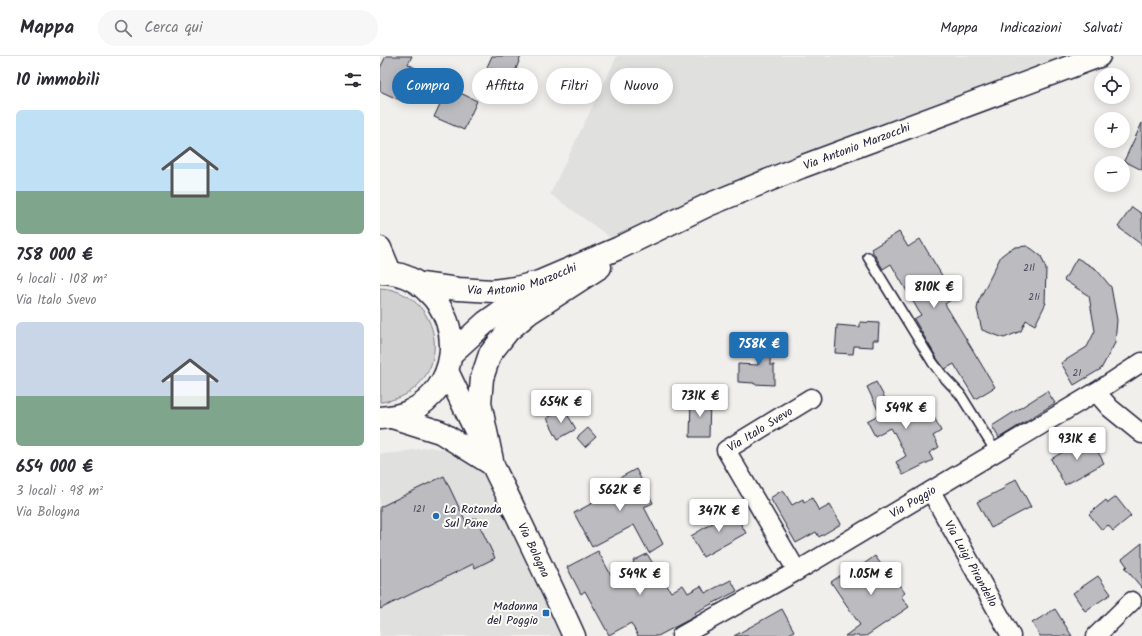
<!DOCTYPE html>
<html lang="it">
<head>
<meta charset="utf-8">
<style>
  body { margin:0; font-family:Kalam,sans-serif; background:#f7f7f7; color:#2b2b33; height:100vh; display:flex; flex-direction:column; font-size:15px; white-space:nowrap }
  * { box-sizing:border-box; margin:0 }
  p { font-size:13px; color:#7c7c81 }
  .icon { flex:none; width:22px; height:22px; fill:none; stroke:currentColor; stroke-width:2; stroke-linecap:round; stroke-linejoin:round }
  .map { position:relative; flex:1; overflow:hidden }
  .side { display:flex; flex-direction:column; background:#fff; width:380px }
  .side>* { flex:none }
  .hud { position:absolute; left:12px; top:12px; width:380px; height:36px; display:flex; gap:8px }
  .tools { position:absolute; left:714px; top:12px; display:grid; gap:8px }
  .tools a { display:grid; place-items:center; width:36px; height:36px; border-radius:50%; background:#fff; box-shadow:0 2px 10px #0003; font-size:20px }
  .price { position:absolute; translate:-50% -34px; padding:0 9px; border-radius:4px; background:#fff; color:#222; font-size:13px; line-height:26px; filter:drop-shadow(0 1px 2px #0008) }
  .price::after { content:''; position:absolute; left:50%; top:24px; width:12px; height:9px; margin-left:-6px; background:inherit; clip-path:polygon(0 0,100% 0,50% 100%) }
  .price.selected { background:#1f6fb2; color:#fff }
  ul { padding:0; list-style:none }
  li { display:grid; align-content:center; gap:8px; height:212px; padding:0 16px }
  li span { display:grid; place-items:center; height:124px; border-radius:6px; color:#555 }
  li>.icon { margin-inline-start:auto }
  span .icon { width:72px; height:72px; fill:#fffc; stroke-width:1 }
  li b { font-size:17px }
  h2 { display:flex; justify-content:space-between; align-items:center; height:48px; padding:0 16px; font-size:17px }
  .chip { padding:0 14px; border-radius:18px; background:#fff; box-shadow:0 2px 10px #0003; font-size:14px; line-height:36px }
  .chip.selected { background:#1f6fb2; color:#fff }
  header { display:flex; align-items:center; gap:24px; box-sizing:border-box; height:56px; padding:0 20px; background:#fff; border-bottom:1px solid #e1e1e2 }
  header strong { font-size:19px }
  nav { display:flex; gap:22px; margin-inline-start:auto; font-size:14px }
  .search { width:280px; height:36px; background:#f7f7f7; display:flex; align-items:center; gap:10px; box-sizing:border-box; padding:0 14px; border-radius:22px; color:#7c7c81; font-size:15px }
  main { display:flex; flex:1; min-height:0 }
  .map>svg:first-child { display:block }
  .built { fill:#e0e0df }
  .green { fill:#d2d1d1; stroke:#7a7a86 }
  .building { fill:#bcbcc0; stroke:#22223b }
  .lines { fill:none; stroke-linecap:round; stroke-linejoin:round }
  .lane-casing { stroke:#22223b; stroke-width:12 }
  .street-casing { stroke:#22223b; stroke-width:21 }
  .secondary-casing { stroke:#22223b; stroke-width:25 }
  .primary-casing { stroke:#22223b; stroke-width:25 }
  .lane { stroke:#fdfcf7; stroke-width:9 }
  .street { stroke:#fdfcf7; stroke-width:18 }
  .secondary { stroke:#fdfcf7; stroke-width:22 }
  .primary { stroke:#fdfcf7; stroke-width:22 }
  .poi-dot { fill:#1f6fb2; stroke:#fdfcf7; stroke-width:1.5 }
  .labels { text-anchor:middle; stroke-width:4; stroke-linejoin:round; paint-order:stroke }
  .number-label { font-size:10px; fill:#48485c }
  .street-label { font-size:12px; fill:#22223b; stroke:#fdfcf7 }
  .poi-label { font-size:12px; fill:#22223b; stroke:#fdfcf7; text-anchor:start }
</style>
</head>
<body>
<header>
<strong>Mappa</strong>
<div class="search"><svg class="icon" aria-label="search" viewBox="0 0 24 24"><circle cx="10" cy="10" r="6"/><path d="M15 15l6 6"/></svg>Cerca qui</div>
<nav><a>Mappa</a><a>Indicazioni</a><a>Salvati</a></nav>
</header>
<main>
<section class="side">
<h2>10 immobili<svg class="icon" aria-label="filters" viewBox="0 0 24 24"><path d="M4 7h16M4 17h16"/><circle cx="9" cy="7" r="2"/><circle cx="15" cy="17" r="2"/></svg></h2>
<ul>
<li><span style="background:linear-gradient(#bfe0f5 65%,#7fa58c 0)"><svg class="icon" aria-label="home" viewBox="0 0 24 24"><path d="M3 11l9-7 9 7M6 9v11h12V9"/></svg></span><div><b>758 000 €</b><p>4 locali · 108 m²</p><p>Via Italo Svevo</p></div></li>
<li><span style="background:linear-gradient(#c9d6e8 60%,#7fa58c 0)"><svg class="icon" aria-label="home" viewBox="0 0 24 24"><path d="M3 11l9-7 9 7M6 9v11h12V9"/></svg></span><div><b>654 000 €</b><p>3 locali · 98 m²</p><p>Via Bologna</p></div></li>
</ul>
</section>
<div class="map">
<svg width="762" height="580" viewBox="0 0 762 580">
  <rect width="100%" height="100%" fill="#f0efec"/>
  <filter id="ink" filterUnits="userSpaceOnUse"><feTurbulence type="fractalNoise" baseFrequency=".025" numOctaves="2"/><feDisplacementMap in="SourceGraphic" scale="8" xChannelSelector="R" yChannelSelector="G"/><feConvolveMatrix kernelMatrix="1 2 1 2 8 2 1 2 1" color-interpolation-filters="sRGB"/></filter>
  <g filter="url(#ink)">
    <path class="built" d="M237,0H689L417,100L234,184L170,138Z
      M50,391L110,403L196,580H0V398L16,397Z"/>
    <path class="green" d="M0,232C54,235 74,303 31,335C22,342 12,344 2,346H0Z"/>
    <path class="building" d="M6,0H32L28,8L39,14L24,46L0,35V12Z
      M112,0H141L133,21L107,11Z
      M68,31L97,45L84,74L54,61Z
      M762,67V114L744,105Z
      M752,151L762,158V189L738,171Z
      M519,176L528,191L540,183L575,241L565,248L615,331L595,343L574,308L565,313L558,304L534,263L541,259L511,208L503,213L491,193Z
      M647,190L652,193L661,200L666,213L665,247H666L655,269L646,264L641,275L624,282L602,274L597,253L599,244L621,200L629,194L636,191Z
      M697,202L716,213L731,231L737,264L735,287L721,313L694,329L681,307L707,291L715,275L709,240L684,224Z
      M480,266L499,267L498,284H493V291L474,290L473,298L455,297L457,269L480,271Z
      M380,279L391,280L390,309H394V329L374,328V327L358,326V308L378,309Z
      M496,326L510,351L520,346L524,353L534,348L540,358L550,353L561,375L553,380L559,391L549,397L553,404L523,419L516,406L526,400L514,376L513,377L510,372L495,380L487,365L500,358L487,331Z
      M667,335L675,347L619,382L612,370Z
      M311,342L330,343L329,381H310Z
      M184,353L196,373L178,383L167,362Z
      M208,372L216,381L205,391L197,382Z
      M709,380L724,407L685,429L671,403L698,387V386Z
      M256,413L273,447L264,451L283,488L269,497L254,469L212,491L194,457L220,443L215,435Z
      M64,420L86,466L96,462L115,502L95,512L93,508L0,553V451Z
      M636,423L651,451L611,472L597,446L625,432L624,430Z
      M403,434L412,449L423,443L424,447L432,442L439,455L450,449L461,468L439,481L436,476L416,487L390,442Z
      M736,441L751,460L733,475L728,469L722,474L709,458L726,444L728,447Z
      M351,451L366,477L323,501L311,480L341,462L339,458Z
      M762,487V532L745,512L747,510L742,503Z
      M218,495L231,519L254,507L253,505L267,498L291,536L303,529L308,537L321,530L325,537L351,524L357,535L314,557L316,560L278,580H258L251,567L229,579L205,535L201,538L187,511Z
      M495,500L503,511L505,509L525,537L521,540L529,551L486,580H465L480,569L451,526L461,519L464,522Z
      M718,520L731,538L705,555L693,537Z
      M402,553L414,575L406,580H354Z
      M675,553L692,580H660L652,567Z"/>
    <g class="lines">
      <defs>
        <path id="lane" d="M488,201L553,307L562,319L580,338L616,396"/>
        <g id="street">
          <path d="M716,336L730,352L762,378"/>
          <path id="s1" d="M551,435L631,580"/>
          <path id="s2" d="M417,515L346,394L431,342"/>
          <path id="s3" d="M301,580L417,515L716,336L762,306"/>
          <path d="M716,580L752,545"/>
        </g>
        <path id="secondary" d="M0,192L10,216"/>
        <g id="primary">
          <path d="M0,216C18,216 34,222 47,235C85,270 77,333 30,355C21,360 10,361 0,362"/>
          <path id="s4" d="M41,228L78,233L113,235L136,232L159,226L239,192L328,149L421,111L719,0"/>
          <path d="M72,297L106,266L133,247L158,234"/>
          <path id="s5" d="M67,315C109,403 154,491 194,580"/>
          <path d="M12,361L60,376L113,409"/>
          <path d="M113,409L100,347L102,322L110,298L128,275L149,257L220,211"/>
        </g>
      </defs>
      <use href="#lane" class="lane-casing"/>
      <use href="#street" class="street-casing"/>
      <use href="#secondary" class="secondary-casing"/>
      <use href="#primary" class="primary-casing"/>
      <use href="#lane" class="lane"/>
      <use href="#street" class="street"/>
      <use href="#secondary" class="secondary"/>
      <use href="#primary" class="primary"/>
    </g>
  </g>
  <g class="poi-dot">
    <circle cx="56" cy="460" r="4"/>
    <rect x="162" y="553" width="8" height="8" rx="2"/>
  </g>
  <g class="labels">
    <g class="number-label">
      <text x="649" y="215">21l</text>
      <text x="654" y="244">21i</text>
      <text x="697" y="320">21</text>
      <text x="39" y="456">121</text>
    </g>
    <g class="street-label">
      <text dy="4" stroke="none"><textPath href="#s4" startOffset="465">Via Antonio Marzocchi</textPath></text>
      <text dy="4" stroke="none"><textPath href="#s4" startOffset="103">Via Antonio Marzocchi</textPath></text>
      <text dy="4" stroke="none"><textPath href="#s2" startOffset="180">Via Italo Svevo</textPath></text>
      <text dy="4" stroke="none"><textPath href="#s3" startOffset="268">Via Poggio</textPath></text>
      <text dy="4" stroke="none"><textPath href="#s5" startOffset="199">Via Bologna</textPath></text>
      <text dy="4" stroke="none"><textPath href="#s1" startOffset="83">Via Luigi Pirandello</textPath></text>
    </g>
    <g class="poi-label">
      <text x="64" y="457">La Rotonda<tspan x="64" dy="14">Sul Pane</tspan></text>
      <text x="158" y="554" text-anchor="end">Madonna<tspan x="158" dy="14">del Poggio</tspan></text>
    </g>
  </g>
</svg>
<div class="tools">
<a><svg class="icon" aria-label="locate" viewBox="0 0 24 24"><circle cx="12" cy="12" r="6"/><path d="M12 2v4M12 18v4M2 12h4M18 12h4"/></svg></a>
<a>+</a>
<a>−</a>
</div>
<b class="price" style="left:554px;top:253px">810K €</b>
<b class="price selected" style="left:379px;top:310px">758K €</b>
<b class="price" style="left:320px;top:362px">731K €</b>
<b class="price" style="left:181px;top:368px">654K €</b>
<b class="price" style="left:526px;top:374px">549K €</b>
<b class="price" style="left:697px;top:405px">931K €</b>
<b class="price" style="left:240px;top:456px">562K €</b>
<b class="price" style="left:339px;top:477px">347K €</b>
<b class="price" style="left:260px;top:540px">549K €</b>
<b class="price" style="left:491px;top:540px">1.05M €</b>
<div class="hud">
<a class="chip selected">Compra</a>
<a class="chip">Affitta</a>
<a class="chip">Filtri</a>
<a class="chip">Nuovo</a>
</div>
</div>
</main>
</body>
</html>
